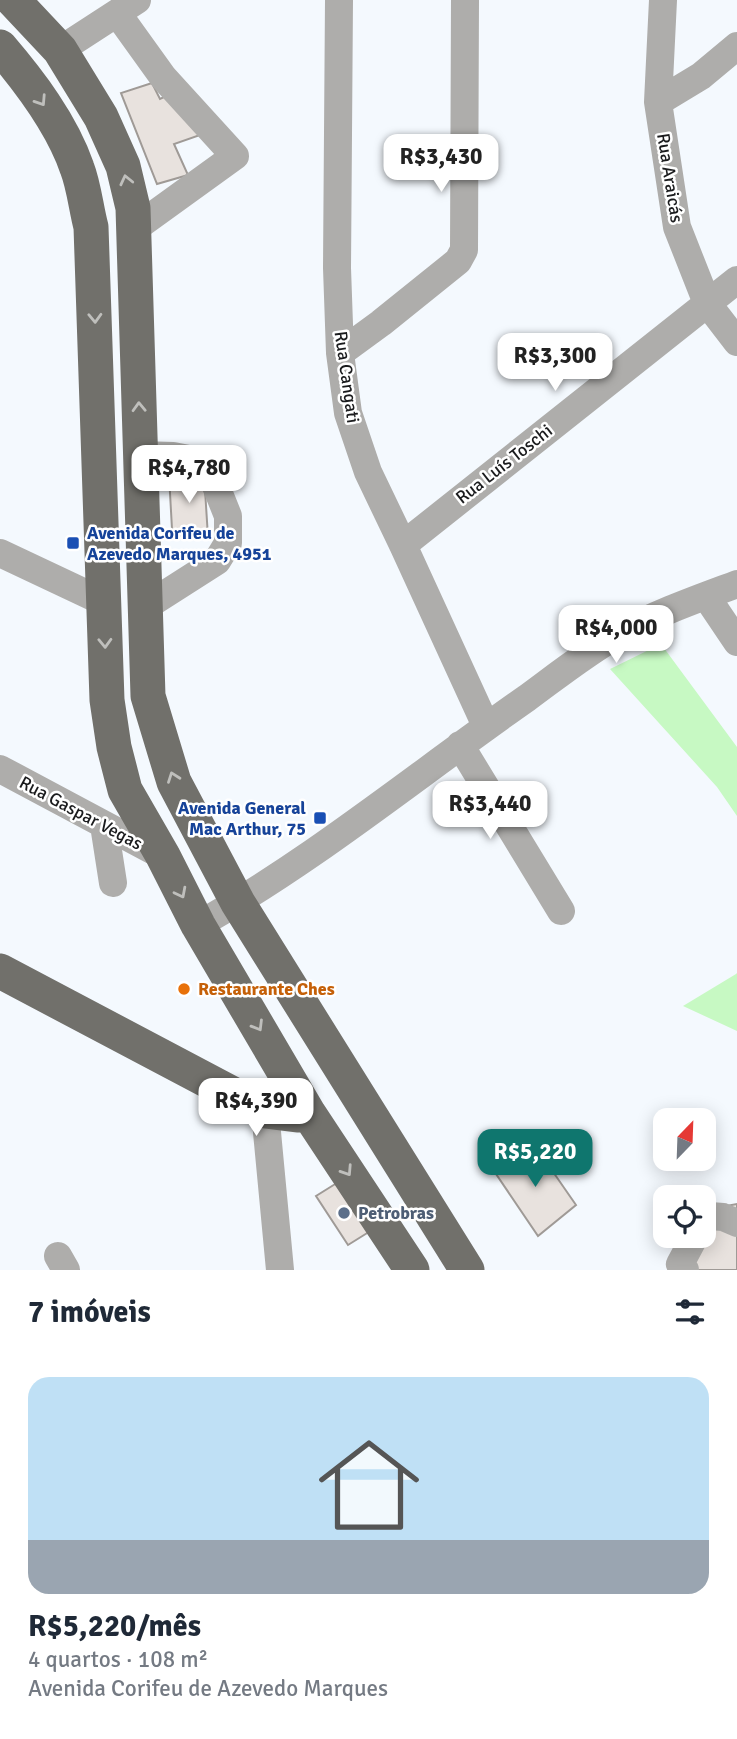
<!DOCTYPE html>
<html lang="pt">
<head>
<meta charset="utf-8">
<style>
  body { margin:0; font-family:Signika,sans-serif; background:#f6f6f7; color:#1f2937; height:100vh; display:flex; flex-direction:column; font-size:26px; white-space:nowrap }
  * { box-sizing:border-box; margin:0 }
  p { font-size:23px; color:#747a83 }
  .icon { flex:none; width:38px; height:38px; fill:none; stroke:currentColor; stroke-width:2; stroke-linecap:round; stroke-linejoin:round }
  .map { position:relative; height:1270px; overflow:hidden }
  .details { display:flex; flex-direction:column; background:#fff; flex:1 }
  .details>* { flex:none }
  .needle { width:46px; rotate:23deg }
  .controls { position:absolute; left:653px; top:1108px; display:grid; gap:14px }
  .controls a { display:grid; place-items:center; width:63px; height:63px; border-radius:14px; background:#fff; box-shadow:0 4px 18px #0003; font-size:35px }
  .price { position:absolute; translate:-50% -60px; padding:0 16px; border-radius:14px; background:#fff; color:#222; font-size:23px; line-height:46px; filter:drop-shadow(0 2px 4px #0008) }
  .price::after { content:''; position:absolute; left:50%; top:42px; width:21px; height:16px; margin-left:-10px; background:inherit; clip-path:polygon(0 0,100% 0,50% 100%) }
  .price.active { background:#0f766e; color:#fff }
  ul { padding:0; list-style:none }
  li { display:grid; align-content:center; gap:14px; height:371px; padding:0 28px }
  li+li { border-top:2px solid #e0e1e3 }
  li span { display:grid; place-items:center; height:217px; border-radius:21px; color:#555 }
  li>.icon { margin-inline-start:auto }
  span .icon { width:126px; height:126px; fill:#fffc; stroke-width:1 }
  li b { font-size:30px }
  h2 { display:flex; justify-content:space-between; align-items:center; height:84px; padding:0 28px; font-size:30px }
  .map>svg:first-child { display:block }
  .green { fill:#c7f9c3 }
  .building { fill:#e8e2de; stroke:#9f9a96; stroke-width:2 }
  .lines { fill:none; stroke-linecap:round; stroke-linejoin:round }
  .minor { stroke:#aeadab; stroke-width:28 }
  .major { stroke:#71706b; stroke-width:35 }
  .oneway { stroke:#bfbfbc }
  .transit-dot { fill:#1a4fb4; stroke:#fff; stroke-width:2.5 }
  .food-dot { fill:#e8710a; stroke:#fff; stroke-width:2.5 }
  .service-dot { fill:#5c6f8a; stroke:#fff; stroke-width:2.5 }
  .labels { text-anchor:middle; stroke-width:5; stroke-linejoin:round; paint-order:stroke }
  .street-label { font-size:18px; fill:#1a1b1d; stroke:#fff }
  .transit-label { font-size:18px; font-weight:bold; fill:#164399; stroke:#fff; text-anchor:start }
  .food-label { font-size:18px; font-weight:bold; fill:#c56008; stroke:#fff; text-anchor:start }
  .service-label { font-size:18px; font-weight:bold; fill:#4e5e75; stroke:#fff; text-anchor:start }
</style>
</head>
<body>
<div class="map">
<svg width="737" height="1270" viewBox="0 0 737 1270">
  <rect width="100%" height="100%" fill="#f4f9fe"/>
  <path class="green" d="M661,644L737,747V816L717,787L610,669Z
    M737,973V1031L683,1006L736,974Z"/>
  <path class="building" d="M152,83L160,99L179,90L203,134L174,144L188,175L157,184L121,93Z
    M204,474L208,537L184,538L172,529L169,475Z
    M533,1143L576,1205L538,1236L494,1171Z
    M340,1181L372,1230L348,1245L316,1196Z
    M737,1204V1270H689L671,1236H704V1210Z"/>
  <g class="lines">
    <path class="minor" d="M339,0L337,268L340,353L348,413L368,472L403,545L486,726
      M663,0L658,102L677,227L707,303L737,342
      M117,13L163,77L235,156L134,229
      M60,50L137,0
      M658,102L701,76L737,46
      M340,353L381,323L458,261L464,250L465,0
      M140,455L173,456L199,461L210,471L228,516V543L217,561L145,607
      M403,545L737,280
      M0,553L104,602
      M706,596L737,642
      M460,745L561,911
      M0,769L163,856
      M104,825L113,883
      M198,925C314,860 418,774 527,698C557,676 587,652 619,634C657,613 697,599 737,584
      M265,1111L280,1270
      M704,1222L710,1216L723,1217L737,1223
      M58,1256L66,1270
      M685,1270L680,1264L695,1236"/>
    <path class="major" d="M13,0L60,50L101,117L123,166L133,208L148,696L174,782L238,903L467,1270
      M0,47C30,82 62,124 77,168C84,186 86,208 91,227L107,700L114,747L125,790L163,856L198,925L309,1114L412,1270
      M0,971L265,1111L297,1115L309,1114"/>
  </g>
  <defs><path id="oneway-chevron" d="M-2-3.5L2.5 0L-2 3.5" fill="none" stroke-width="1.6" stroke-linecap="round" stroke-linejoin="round" transform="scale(1.75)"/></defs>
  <g class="oneway">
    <use href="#oneway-chevron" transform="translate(41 101) rotate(57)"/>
    <use href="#oneway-chevron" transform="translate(126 180) rotate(-103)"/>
    <use href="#oneway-chevron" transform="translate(95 318) rotate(88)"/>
    <use href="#oneway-chevron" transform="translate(139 407) rotate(-92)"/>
    <use href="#oneway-chevron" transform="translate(105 643) rotate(88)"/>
    <use href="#oneway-chevron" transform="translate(173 777) rotate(-110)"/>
    <use href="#oneway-chevron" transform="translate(181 893) rotate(63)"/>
    <use href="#oneway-chevron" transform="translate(258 1026) rotate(59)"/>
    <use href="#oneway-chevron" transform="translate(347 1171) rotate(57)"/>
  </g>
  <g class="transit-dot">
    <rect x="66" y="536" width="14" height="14" rx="3.5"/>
    <rect x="313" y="811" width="14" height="14" rx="3.5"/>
  </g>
  <circle class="food-dot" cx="184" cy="989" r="7"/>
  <circle class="service-dot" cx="344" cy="1213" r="7"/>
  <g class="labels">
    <g class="street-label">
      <text transform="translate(670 178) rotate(81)" y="6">Rua Araicás</text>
      <text transform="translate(347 377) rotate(82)" y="6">Rua Cangati</text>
      <text transform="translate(504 464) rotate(-38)" y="6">Rua Luís Toschi</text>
      <text transform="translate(81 813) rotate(28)" y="6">Rua Gaspar Vegas</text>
    </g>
    <g class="transit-label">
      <text x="87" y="539">Avenida Corifeu de<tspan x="87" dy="21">Azevedo Marques, 4951</tspan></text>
      <text x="306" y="814" text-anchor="end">Avenida General<tspan x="306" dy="21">Mac Arthur, 75</tspan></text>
    </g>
    <g class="food-label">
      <text x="198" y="995">Restaurante Ches</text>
    </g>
    <g class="service-label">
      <text x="358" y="1219">Petrobras</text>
    </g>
  </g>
</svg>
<div class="controls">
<a><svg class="needle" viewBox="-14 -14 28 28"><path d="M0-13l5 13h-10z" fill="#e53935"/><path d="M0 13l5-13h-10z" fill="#747a83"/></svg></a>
<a><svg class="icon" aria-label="locate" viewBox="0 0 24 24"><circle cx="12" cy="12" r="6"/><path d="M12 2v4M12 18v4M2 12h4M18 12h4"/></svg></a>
</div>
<b class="price" style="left:441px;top:194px">R$3,430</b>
<b class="price" style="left:555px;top:393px">R$3,300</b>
<b class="price" style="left:189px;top:505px">R$4,780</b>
<b class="price" style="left:616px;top:665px">R$4,000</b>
<b class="price" style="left:490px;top:841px">R$3,440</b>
<b class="price" style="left:256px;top:1138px">R$4,390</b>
<b class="price active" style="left:535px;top:1189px">R$5,220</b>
</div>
<section class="details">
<h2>7 imóveis<svg class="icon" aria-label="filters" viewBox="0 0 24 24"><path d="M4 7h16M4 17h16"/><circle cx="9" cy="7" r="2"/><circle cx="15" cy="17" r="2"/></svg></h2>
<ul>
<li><span style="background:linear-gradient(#bfe0f5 75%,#9aa5b1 0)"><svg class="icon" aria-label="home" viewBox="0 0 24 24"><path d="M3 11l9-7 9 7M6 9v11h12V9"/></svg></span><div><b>R$5,220/mês</b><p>4 quartos · 108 m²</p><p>Avenida Corifeu de Azevedo Marques</p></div></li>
</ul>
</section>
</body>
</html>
